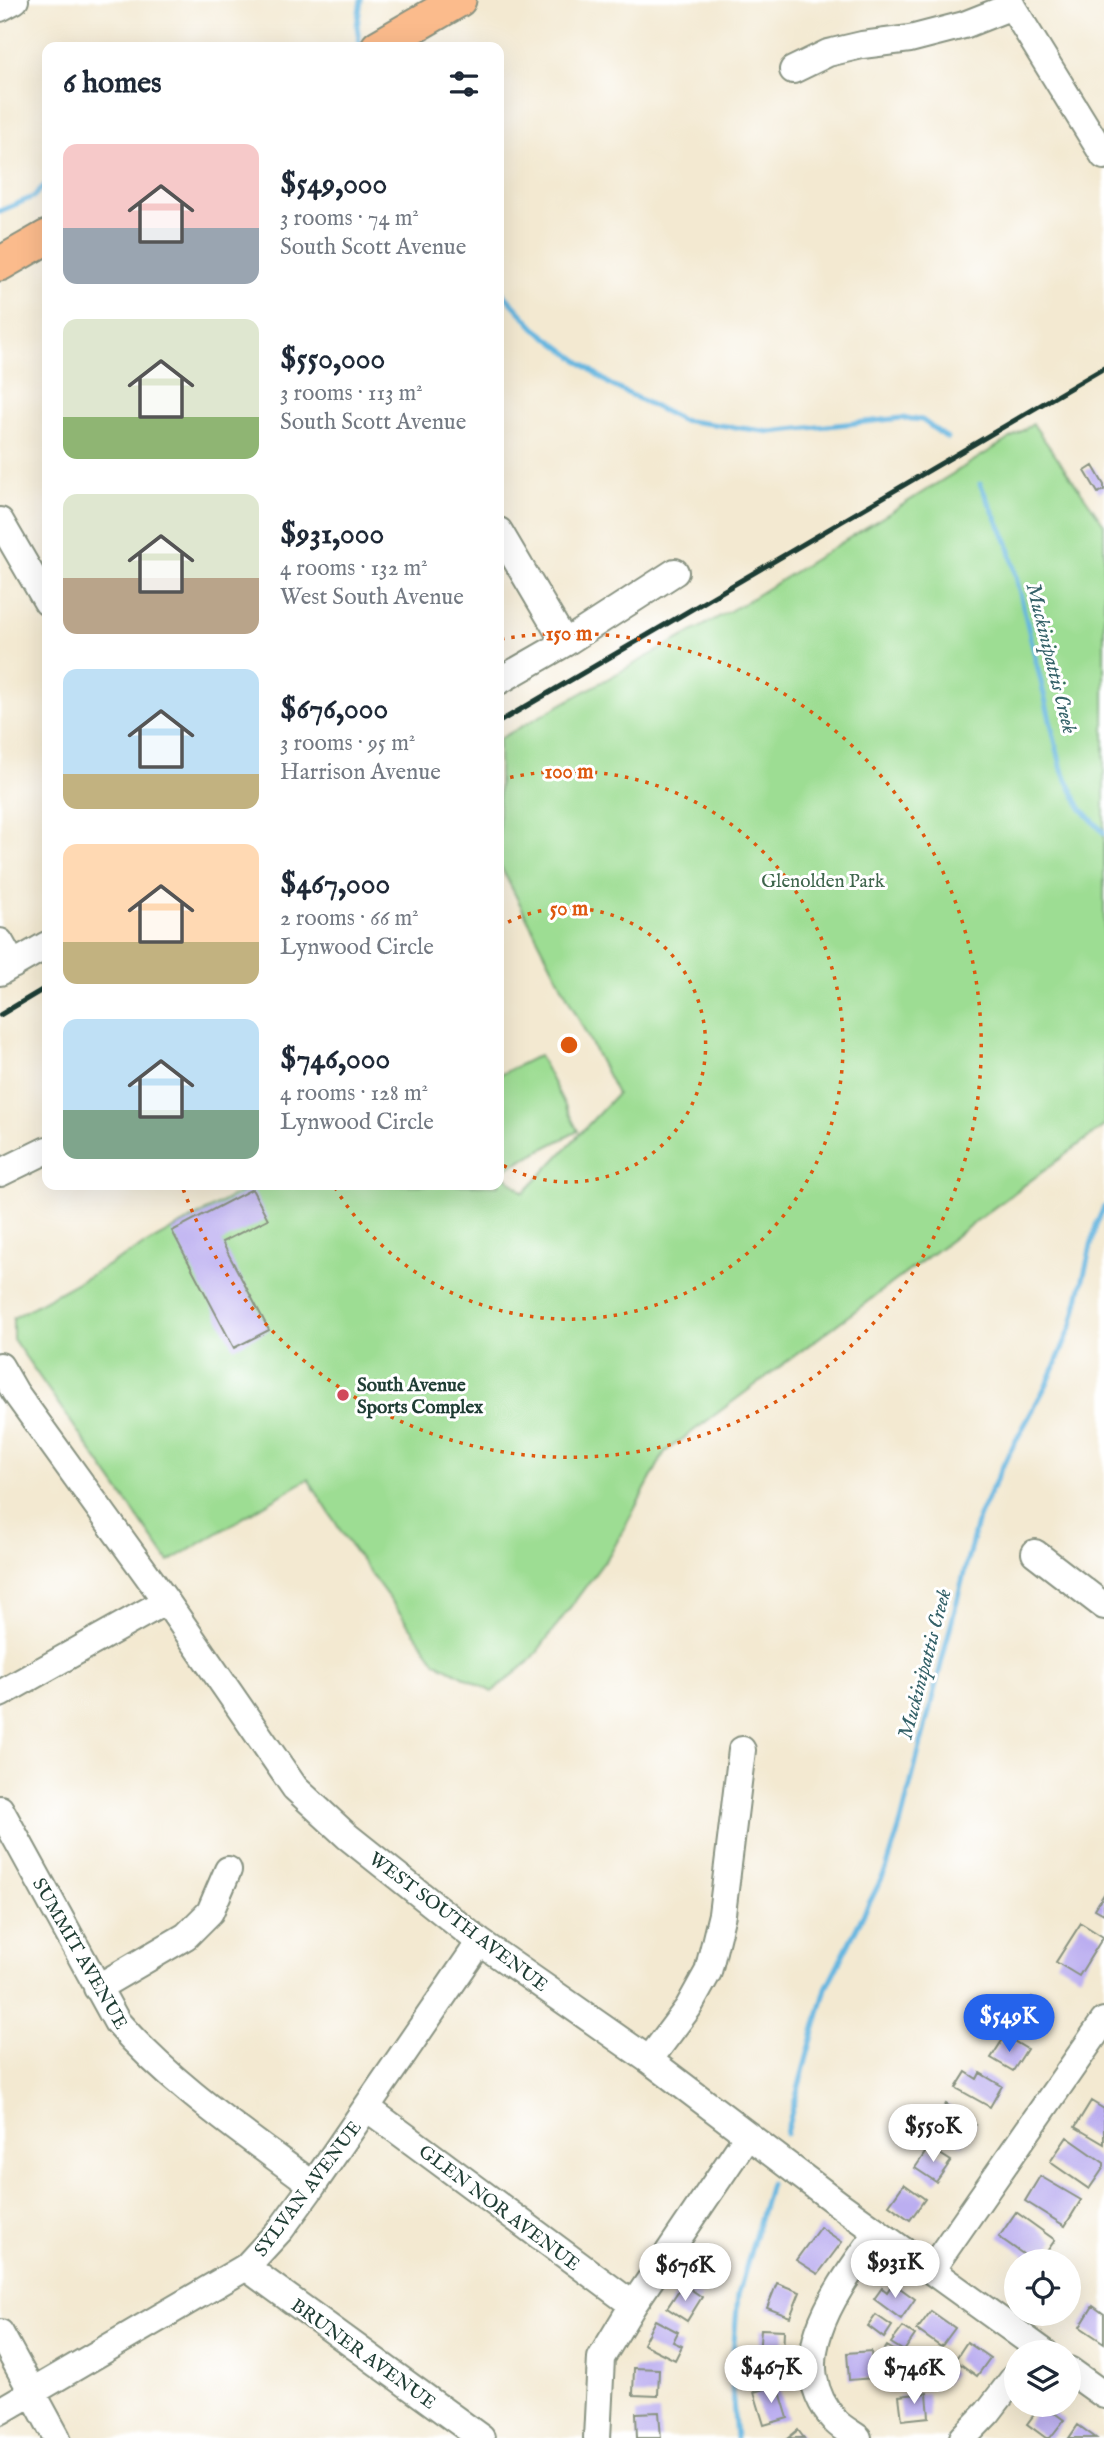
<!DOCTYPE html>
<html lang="en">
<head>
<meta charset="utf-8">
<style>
  body { margin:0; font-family:"IM FELL English",serif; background:#f2f2f3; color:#1f2937; height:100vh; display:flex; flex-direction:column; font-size:26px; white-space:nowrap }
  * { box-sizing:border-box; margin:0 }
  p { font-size:23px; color:#747a83 }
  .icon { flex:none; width:38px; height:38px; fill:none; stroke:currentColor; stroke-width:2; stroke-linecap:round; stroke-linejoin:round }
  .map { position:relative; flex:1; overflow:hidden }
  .side { position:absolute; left:42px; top:42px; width:462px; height:1148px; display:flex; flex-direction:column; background:#fff; border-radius:14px; box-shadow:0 7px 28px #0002 }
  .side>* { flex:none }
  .buttons { position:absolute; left:1004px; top:2249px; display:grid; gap:14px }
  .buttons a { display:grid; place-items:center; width:77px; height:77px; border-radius:50%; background:#fff; box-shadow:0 7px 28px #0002; font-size:35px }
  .price { position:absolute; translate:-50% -60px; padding:0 16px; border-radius:24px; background:#fff; color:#222; font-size:23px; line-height:46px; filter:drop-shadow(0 2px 4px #0008) }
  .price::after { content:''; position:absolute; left:50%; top:42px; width:21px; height:16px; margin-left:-10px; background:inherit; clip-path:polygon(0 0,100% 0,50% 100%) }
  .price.on { background:#2563eb; color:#fff }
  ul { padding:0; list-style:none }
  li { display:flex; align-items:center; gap:21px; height:175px; padding:0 21px }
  li span { display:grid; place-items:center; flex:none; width:196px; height:140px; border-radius:14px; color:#555 }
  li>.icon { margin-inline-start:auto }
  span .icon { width:84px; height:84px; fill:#fffc; stroke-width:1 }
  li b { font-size:30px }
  h2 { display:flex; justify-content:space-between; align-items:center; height:84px; padding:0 21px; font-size:30px }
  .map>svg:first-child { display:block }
  .green { fill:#9ddd93; stroke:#5e8d64; stroke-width:2 }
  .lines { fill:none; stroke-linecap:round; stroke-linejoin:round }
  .stream { stroke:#65b6e0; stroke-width:5 }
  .building { fill:#bbaef0 }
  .minor-casing { stroke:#899382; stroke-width:30 }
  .major-casing { stroke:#899382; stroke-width:37 }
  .minor { stroke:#fff; stroke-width:26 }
  .major { stroke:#fbbb8c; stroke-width:33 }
  .rail { stroke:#1f3d34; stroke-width:5 }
  .ring { fill:none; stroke:#de580e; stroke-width:3.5; stroke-dasharray:3.5 7 }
  .poi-dot { fill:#d1495b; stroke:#fff; stroke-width:2.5 }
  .labels { text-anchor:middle; stroke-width:6; stroke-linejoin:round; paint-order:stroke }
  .park-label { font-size:19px; fill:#3e654c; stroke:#fff }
  .poi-label { font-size:19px; font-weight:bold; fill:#1f3d34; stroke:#fff; text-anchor:start }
  .street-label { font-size:19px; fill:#1f3d34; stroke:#fff }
  .water-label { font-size:21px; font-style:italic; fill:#346168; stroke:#fff }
  .centre { fill:#de580e; stroke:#fff; stroke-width:3.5 }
  .ring-label { font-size:21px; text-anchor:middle; font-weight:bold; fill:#de580e; stroke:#fff; stroke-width:6; stroke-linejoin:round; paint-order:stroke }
</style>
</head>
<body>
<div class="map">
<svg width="1104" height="2438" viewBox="0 0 1104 2438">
  <rect width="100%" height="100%" fill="#fff"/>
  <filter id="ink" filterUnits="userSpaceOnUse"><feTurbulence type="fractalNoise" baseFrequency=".0143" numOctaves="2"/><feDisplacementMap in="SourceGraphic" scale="14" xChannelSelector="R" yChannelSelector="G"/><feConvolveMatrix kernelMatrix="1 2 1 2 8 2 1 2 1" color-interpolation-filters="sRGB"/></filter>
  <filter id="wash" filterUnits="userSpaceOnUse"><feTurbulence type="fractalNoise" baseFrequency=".00686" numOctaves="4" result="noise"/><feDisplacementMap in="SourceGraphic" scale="28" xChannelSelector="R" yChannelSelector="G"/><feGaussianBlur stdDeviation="1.57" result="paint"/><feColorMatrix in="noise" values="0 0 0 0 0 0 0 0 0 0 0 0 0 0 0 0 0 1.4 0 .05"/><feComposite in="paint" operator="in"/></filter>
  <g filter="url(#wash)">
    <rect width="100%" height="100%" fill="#f3e9d1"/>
    <path class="green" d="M1033,424L1104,524V1126L665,1452L612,1551L531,1660L492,1692L436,1662L349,1544L308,1479L169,1562L13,1339V1318L253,1185H499V1075L539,1055L578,1131L500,1171L524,1193L617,1094L499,863V739L744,603Z"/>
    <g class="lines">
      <path class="stream" d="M360,47L357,26L361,0
        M0,211L33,197L47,183
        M499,289L535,328L611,385L681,420L771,432L902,418L922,420L947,438
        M980,484L1008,543L1062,770L1081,808L1104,833
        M786,2133L826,1988L886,1870L901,1822L978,1518L1007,1457L1049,1380L1072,1325L1096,1225L1104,1207
        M736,2438L731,2377L738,2295L770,2184"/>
    </g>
    <g id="blocks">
      <path class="building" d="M1093,466L1104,485V490L1098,493L1085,471Z
        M252,1189L268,1219L222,1242L269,1330L234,1348L172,1231Z
        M1104,1894V1914L1095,1909Z
        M1081,1923L1103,1937L1079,1976L1056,1962Z
        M1032,1997L1052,2012L1037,2033L1016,2018Z
        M1005,2036L1027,2049L1013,2071L991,2058Z
        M966,2072L977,2079L980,2073L1002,2086L990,2107L956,2088Z
        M1091,2101L1104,2109V2144L1075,2127Z
        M946,2104L976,2124L962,2145L932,2125Z
        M1067,2137L1104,2163V2167L1089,2189L1050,2162Z
        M929,2147L951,2161L936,2182L915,2168Z
        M1040,2176L1081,2200L1065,2226L1025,2201Z
        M904,2184L925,2199L910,2220L889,2205Z
        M1016,2212L1055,2240L1040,2261H1033L999,2237Z
        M820,2227L842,2242L818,2274L796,2260Z
        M777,2283L800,2292L790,2317L767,2308Z
        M893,2283L915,2299L901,2319L874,2299L882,2288L887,2292Z
        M683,2284L702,2297L687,2321L667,2308Z
        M1093,2306L1104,2314V2343L1080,2327Z
        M931,2311L955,2328L941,2347L917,2330Z
        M876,2315L892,2326L884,2338L868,2326Z
        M655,2320L678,2332L673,2342L682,2346L675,2360L643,2344Z
        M903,2327L915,2335L904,2351L891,2343Z
        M761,2329L784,2330L783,2358L759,2356Z
        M967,2342L990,2358L977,2376L955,2360Z
        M887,2346L904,2356L889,2378L879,2371L886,2361L880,2357Z
        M871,2351L873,2378L849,2380L847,2353Z
        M938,2362L953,2373L945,2383L931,2372Z
        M634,2368L659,2369L658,2396L633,2395Z
        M778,2385L788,2418L764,2425L754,2392Z
        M927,2393L929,2417L902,2420L899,2396Z
        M1042,2404L1064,2420L1050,2438H1046L1027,2424Z
        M659,2412L661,2438H637L636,2413Z
        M1078,2425L1096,2438H1069Z
        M798,2430L804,2438H788Z"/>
    </g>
  </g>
  <g filter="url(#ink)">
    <use href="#blocks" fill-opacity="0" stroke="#899382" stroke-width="2"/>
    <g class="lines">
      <defs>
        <path id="minor" d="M1008,0L1104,156
          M0,8L15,0
          M793,70L828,53L862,45L910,39L964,25L1012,6
          M0,521L47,602
          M499,531L565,643
          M499,681L565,643L675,572
          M0,942L13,965
          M0,972L47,945
          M0,1173L47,1150
          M0,1366L15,1392L166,1601L295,1788L347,1836L480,1942L649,2060L840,2205L1044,2352
          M1035,1553L1104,1606
          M0,1694L166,1601
          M0,1809L117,2022C173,2086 245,2134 313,2185
          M97,1988L186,1936L210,1912L228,1870
          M649,2060L688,2008L708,1972L722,1914L742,1750
          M367,2108L633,2305
          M246,2267L481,2438
          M931,2270L1104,2021
          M0,2333L57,2438
          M1069,2370L1104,2395
          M0,2411L246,2267L281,2229L313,2185L480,1942
          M597,2438L601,2358L633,2305L748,2135
          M858,2438C851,2433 842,2428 836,2422C779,2359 841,2285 878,2232
          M963,2438L988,2412L1017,2374"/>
        <path id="major" d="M378,47L459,0
          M0,264L47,237"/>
      </defs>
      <use href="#minor" class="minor-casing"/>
      <use href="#major" class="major-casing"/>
      <use href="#minor" class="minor"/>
      <use href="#major" class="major"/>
      <path class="rail" d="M499,722L1104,368
        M0,1015L47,987"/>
    </g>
  </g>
  <g class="ring">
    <path d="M499 927A137 137 0 1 1 499 1163"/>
    <path d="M500 780A274 274 0 1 1 334 1186"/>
    <path d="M501 639A412 412 0 1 1 182 1186"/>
  </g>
  <circle class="poi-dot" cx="343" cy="1395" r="7"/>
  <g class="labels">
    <g class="park-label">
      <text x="823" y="887">Glenolden Park</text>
    </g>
    <g class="poi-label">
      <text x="357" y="1391">South Avenue<tspan x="357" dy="22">Sports Complex</tspan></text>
    </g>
    <g class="street-label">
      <text transform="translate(459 1921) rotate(37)" y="7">WEST SOUTH AVENUE</text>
      <text transform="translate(81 1953) rotate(60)" y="7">SUMMIT AVENUE</text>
      <text transform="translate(307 2188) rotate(-53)" y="7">SYLVAN AVENUE</text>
      <text transform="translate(500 2207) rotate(37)" y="7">GLEN NOR AVENUE</text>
      <text transform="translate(364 2353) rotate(36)" y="7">BRUNER AVENUE</text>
    </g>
    <g class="water-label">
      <text transform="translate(1052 658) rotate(76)" y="7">Muckinipattis Creek</text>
      <text transform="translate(924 1664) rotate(-75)" y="7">Muckinipattis Creek</text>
    </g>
  </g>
  <circle cx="569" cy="1045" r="10" class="centre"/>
  <g class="ring-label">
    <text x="569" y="640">150 m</text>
    <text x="569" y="778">100 m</text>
    <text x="569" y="915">50 m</text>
  </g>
</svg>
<div class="buttons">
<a><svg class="icon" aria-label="locate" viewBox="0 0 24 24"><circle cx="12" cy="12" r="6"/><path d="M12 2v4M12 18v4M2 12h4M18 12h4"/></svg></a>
<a><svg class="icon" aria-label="layers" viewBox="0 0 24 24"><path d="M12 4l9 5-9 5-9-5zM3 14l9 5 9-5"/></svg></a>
</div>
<b class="price on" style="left:1009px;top:2054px">$549K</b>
<b class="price" style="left:933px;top:2164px">$550K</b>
<b class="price" style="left:895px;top:2300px">$931K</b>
<b class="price" style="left:685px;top:2303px">$676K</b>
<b class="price" style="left:771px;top:2405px">$467K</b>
<b class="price" style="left:914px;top:2406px">$746K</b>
<section class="side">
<h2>6 homes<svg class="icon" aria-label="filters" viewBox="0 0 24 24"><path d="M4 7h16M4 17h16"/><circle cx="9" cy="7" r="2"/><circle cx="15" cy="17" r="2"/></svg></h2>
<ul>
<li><span style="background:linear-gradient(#f6c9c9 60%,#9aa5b1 0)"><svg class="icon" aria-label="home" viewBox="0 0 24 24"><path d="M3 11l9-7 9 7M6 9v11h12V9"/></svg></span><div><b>$549,000</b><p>3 rooms · 74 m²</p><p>South Scott Avenue</p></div></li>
<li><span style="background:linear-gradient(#dfe7d0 70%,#8fb573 0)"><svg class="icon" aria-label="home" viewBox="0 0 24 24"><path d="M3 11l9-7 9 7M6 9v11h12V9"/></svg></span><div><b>$550,000</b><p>3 rooms · 113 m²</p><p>South Scott Avenue</p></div></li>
<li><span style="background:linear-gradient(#dfe7d0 60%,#b9a48a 0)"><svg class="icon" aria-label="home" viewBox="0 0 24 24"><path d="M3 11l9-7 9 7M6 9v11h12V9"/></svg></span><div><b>$931,000</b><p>4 rooms · 132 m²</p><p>West South Avenue</p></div></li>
<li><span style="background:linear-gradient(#bfe0f5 75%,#c2b280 0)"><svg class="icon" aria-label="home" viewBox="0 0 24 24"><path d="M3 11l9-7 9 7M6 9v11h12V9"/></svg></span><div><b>$676,000</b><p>3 rooms · 95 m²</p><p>Harrison Avenue</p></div></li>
<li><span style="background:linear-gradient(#ffd9b3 70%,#c2b280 0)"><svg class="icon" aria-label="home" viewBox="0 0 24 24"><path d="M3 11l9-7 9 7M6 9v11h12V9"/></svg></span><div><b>$467,000</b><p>2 rooms · 66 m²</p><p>Lynwood Circle</p></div></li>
<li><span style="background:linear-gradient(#bfe0f5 65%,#7fa58c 0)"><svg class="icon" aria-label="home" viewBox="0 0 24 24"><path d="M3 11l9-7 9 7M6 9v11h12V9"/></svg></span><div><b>$746,000</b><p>4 rooms · 128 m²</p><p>Lynwood Circle</p></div></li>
</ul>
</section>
</div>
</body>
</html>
